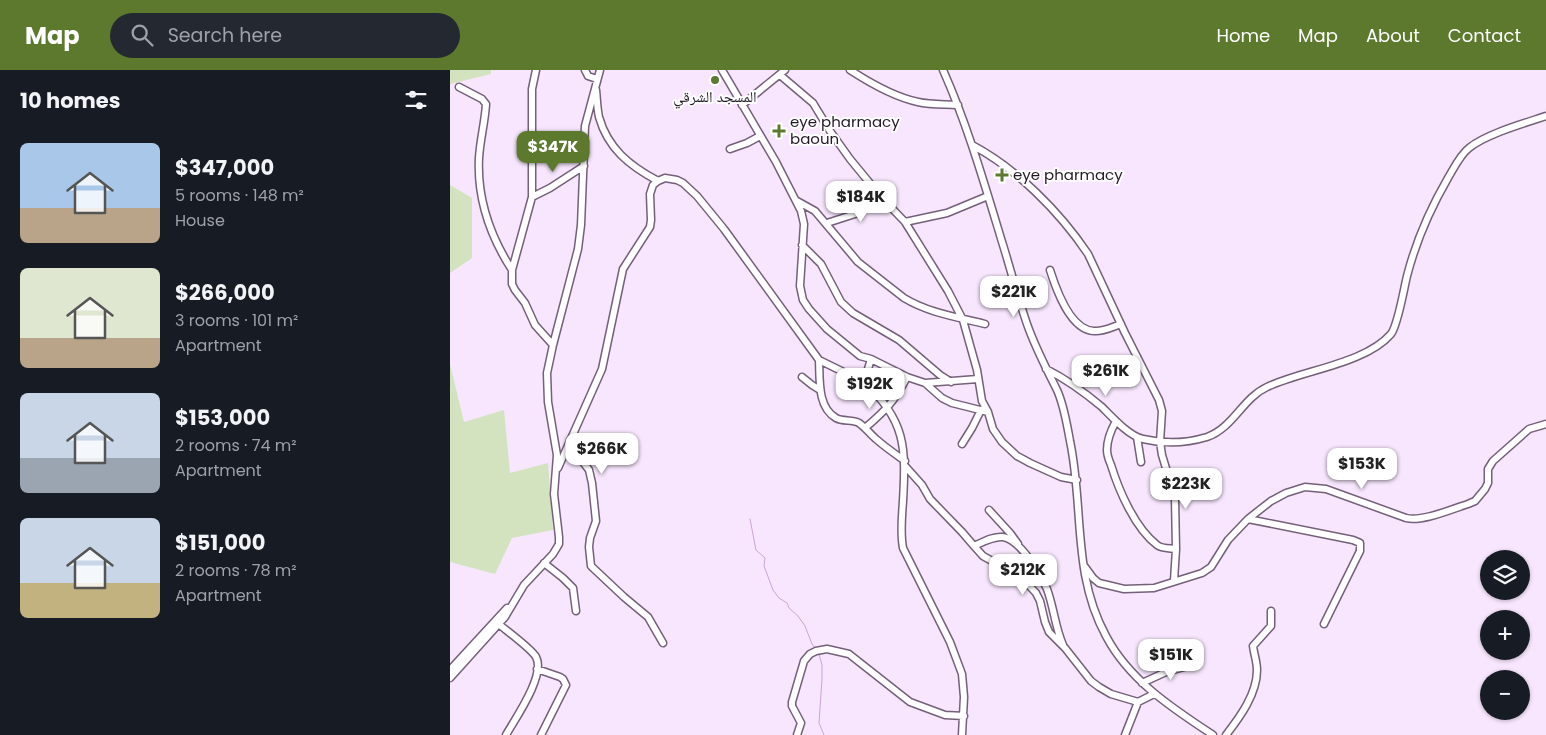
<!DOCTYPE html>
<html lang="en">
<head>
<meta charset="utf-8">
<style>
  body { margin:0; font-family:Poppins,"Noto Naskh Arabic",sans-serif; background:#242831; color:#f1f3f6; height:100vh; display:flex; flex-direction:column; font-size:19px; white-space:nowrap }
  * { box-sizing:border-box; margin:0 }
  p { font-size:16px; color:#9ea1a6 }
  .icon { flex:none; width:28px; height:28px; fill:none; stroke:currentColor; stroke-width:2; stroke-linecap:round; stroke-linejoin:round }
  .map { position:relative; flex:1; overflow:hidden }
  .sheet { display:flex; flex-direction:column; background:#171b24; width:450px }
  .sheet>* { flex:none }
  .buttons { position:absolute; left:1030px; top:480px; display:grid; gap:10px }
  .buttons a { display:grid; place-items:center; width:50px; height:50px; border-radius:50%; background:#171b24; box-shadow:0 1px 4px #0004; font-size:25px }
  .price { position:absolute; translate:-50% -42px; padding:0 11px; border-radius:10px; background:#fff; color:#222; font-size:16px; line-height:32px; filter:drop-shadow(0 1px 2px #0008) }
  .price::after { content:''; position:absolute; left:50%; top:30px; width:15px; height:11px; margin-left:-8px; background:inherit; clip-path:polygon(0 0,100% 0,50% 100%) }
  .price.active { background:#5c792e; color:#fff }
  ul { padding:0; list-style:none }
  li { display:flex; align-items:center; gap:15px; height:125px; padding:0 20px }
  li span { display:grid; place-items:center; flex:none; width:140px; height:100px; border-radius:8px; color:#555 }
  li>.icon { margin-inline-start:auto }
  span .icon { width:60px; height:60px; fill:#fffc; stroke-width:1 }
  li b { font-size:21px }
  h2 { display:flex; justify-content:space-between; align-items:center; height:60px; padding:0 20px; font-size:21px }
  header { display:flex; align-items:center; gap:30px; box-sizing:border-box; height:70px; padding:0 25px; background:#5c792e; color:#fff }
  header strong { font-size:24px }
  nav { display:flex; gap:28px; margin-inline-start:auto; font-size:18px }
  .search { width:350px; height:45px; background:#242831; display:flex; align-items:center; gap:12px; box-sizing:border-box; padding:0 18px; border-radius:28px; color:#9ea1a6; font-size:19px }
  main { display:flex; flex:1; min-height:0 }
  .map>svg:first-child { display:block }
  .green { fill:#d3e3c0 }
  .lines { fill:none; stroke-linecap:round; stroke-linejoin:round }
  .stream { stroke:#caa5d4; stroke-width:1 }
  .minor-casing { stroke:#746079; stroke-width:9 }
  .minor { stroke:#fff; stroke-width:6 }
  .poi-dot { fill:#5c792e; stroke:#fff; stroke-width:2 }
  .labels { text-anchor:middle; stroke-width:4; stroke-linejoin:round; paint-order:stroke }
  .poi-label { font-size:15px; fill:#211923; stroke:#fff; text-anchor:start }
</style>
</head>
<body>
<header>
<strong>Map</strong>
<div class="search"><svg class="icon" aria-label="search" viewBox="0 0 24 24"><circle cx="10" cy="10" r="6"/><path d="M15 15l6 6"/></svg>Search here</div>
<nav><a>Home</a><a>Map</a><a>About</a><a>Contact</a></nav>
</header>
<main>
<section class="sheet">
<h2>10 homes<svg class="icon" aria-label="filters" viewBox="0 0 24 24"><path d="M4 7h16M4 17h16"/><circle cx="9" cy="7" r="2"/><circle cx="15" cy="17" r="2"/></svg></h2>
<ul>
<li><span style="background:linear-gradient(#a9c7e8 65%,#b9a48a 0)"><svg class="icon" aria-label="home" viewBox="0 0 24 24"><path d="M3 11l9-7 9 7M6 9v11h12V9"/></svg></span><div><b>$347,000</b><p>5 rooms · 148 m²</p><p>House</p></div></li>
<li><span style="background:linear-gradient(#dfe7d0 70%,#b9a48a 0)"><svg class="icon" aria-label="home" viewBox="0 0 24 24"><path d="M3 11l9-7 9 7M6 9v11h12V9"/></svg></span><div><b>$266,000</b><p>3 rooms · 101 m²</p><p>Apartment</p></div></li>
<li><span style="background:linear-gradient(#c9d6e8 65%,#9aa5b1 0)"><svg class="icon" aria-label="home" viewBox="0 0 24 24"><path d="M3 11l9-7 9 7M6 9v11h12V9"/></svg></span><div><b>$153,000</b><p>2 rooms · 74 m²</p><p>Apartment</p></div></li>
<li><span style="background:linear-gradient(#c9d6e8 65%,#c2b280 0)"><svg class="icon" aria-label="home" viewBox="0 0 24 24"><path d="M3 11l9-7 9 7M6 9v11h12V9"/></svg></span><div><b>$151,000</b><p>2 rooms · 78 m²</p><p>Apartment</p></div></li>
</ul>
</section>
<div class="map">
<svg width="1096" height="665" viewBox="0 0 1096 665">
  <rect width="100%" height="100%" fill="#f7e6fd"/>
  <path class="green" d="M0,0H41V4L0,14Z
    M0,115L22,128V188L0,203Z
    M0,294L14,352L54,340L60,403L98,393L103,460L62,468L45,504L0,492Z"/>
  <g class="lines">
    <path class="stream" d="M300,449L306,480L315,488L314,496L323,520L329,528L337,533L339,538L348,546L355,556L362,574L366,579
      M369,584L372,595V609L369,653L374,665"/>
    <defs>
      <path id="minor" d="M86,0L82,19V127L62,200V214L65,220L75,233L85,255L103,275
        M135,0L138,6L147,9
        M272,0L326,92L351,141L354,154L350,216L353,230L359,239L377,259L410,286L421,289L457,307L475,313L492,328L502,333L538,342
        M400,0C420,13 444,27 468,32C481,35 495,34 508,35
        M493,0C518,56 535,116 553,175C561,201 568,228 577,254C585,277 596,298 607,320C614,335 617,355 620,371C634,437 622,504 656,566C679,610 722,638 763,665
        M330,5L363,33L380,61L400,89L432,128L455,152L498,221L513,250L527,300L532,331L538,342L543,359L552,372L567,386L580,393L611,407L627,410
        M9,17L32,29L36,34C35,52 30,70 29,88C27,128 40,166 62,200
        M146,20C147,29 147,38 149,47C158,79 180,96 208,111
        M292,35L335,0
        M522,75C567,99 609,141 638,184L675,263L709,330L712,341L710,372L712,385L725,428L726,479L724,511
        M280,79L297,73L310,66
        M82,127L100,118L134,96
        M347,131L365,141L408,192L454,228C479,243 507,247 535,254
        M455,152L497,143L538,126
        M377,153L405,144L432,128
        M352,175L371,194L391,232L403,243L449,270L490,305L501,312
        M600,200C606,219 620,260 644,261C653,262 662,257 671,254
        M369,290C370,309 367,337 386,348C393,352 402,349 409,353C416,358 420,364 426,369C435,377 445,384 455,391
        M596,299C616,309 634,322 652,337C662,347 679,366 693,369C714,374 737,373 757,367C783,358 793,328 817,317C853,300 915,294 941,264C948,255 954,218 957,206C966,171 980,139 998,108C1004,98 1010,85 1019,78C1036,64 1075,53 1096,46
        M352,307L362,315L370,320
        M414,312C456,350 456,378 453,431C452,447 450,462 453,478L500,572L512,604L514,627L512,665
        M475,313L528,309
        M666,351C661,360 657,369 657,380C657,386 659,390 661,395C669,421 685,458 707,475C712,479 720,478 726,479
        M415,358C435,341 445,331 457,307
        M687,367L691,392
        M120,370L126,383L139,400L142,413L146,451L140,468L139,477L141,496L174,527L198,547L213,573
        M512,374L522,358L531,340
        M455,396L472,415L480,429L512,462L524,476L533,486L571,507L586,523L590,531L595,552L599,562L615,578L641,611L649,617L661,624L688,632L704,624
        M108,398L152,299L173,199L200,157L201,150L200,124L203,115L208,111L215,108L227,110L233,113L247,126L274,159L369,290L414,312L421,289
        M539,440L560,463L568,474
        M798,449L903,470L910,473V481L874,554
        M524,476C533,472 543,466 553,467C571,470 590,504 597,519C604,538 605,557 613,575
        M94,493L113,508L123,518L126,541
        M635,497L643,508L649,513L674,519L704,518L752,503L761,497L778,470L798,449L821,431L836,423L855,417L876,419L956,448C972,452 1002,439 1018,434L1025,431L1035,419L1038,413V399L1043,391L1079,359L1096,354
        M45,551C54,559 81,578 86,587C96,605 65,649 56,665
        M87,599L110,607L113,609L116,615L91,665
        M0,600L57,538
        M0,608L55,547L74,515L103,484L109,474V467L104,424L107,385L98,332L97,303L103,275L128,179L131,155L135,56L150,0
        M692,613L716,602L745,594
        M347,665L351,653L342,636V632L354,591L360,584L366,581L377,579L399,584L460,632L495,645L514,646
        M675,665L688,632
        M776,665C790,647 807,624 807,600C807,592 804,584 803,576L821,556V541"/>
    </defs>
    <use href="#minor" class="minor-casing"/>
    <use href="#minor" class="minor"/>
  </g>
  <g class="poi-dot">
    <circle cx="265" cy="10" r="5"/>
    <path d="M326.5 53.5h5v5h5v5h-5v5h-5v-5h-5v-5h5z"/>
    <path d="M549.5 97.5h5v5h5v5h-5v5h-5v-5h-5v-5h5z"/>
  </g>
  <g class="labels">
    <g class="poi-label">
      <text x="265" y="32" text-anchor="middle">المسجد الشرقي</text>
      <text x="340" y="57">eye pharmacy<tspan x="340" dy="17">baoun</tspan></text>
      <text x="563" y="110">eye pharmacy</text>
    </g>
  </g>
</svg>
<div class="buttons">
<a><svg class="icon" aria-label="layers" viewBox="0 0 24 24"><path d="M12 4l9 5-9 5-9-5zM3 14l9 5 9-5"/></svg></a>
<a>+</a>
<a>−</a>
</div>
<b class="price active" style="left:103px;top:103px">$347K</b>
<b class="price" style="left:411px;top:153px">$184K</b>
<b class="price" style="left:564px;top:248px">$221K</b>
<b class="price" style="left:656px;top:327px">$261K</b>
<b class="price" style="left:420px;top:340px">$192K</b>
<b class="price" style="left:152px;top:405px">$266K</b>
<b class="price" style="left:912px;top:420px">$153K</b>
<b class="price" style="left:736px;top:440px">$223K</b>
<b class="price" style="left:573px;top:526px">$212K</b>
<b class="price" style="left:721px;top:611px">$151K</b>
</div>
</main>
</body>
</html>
